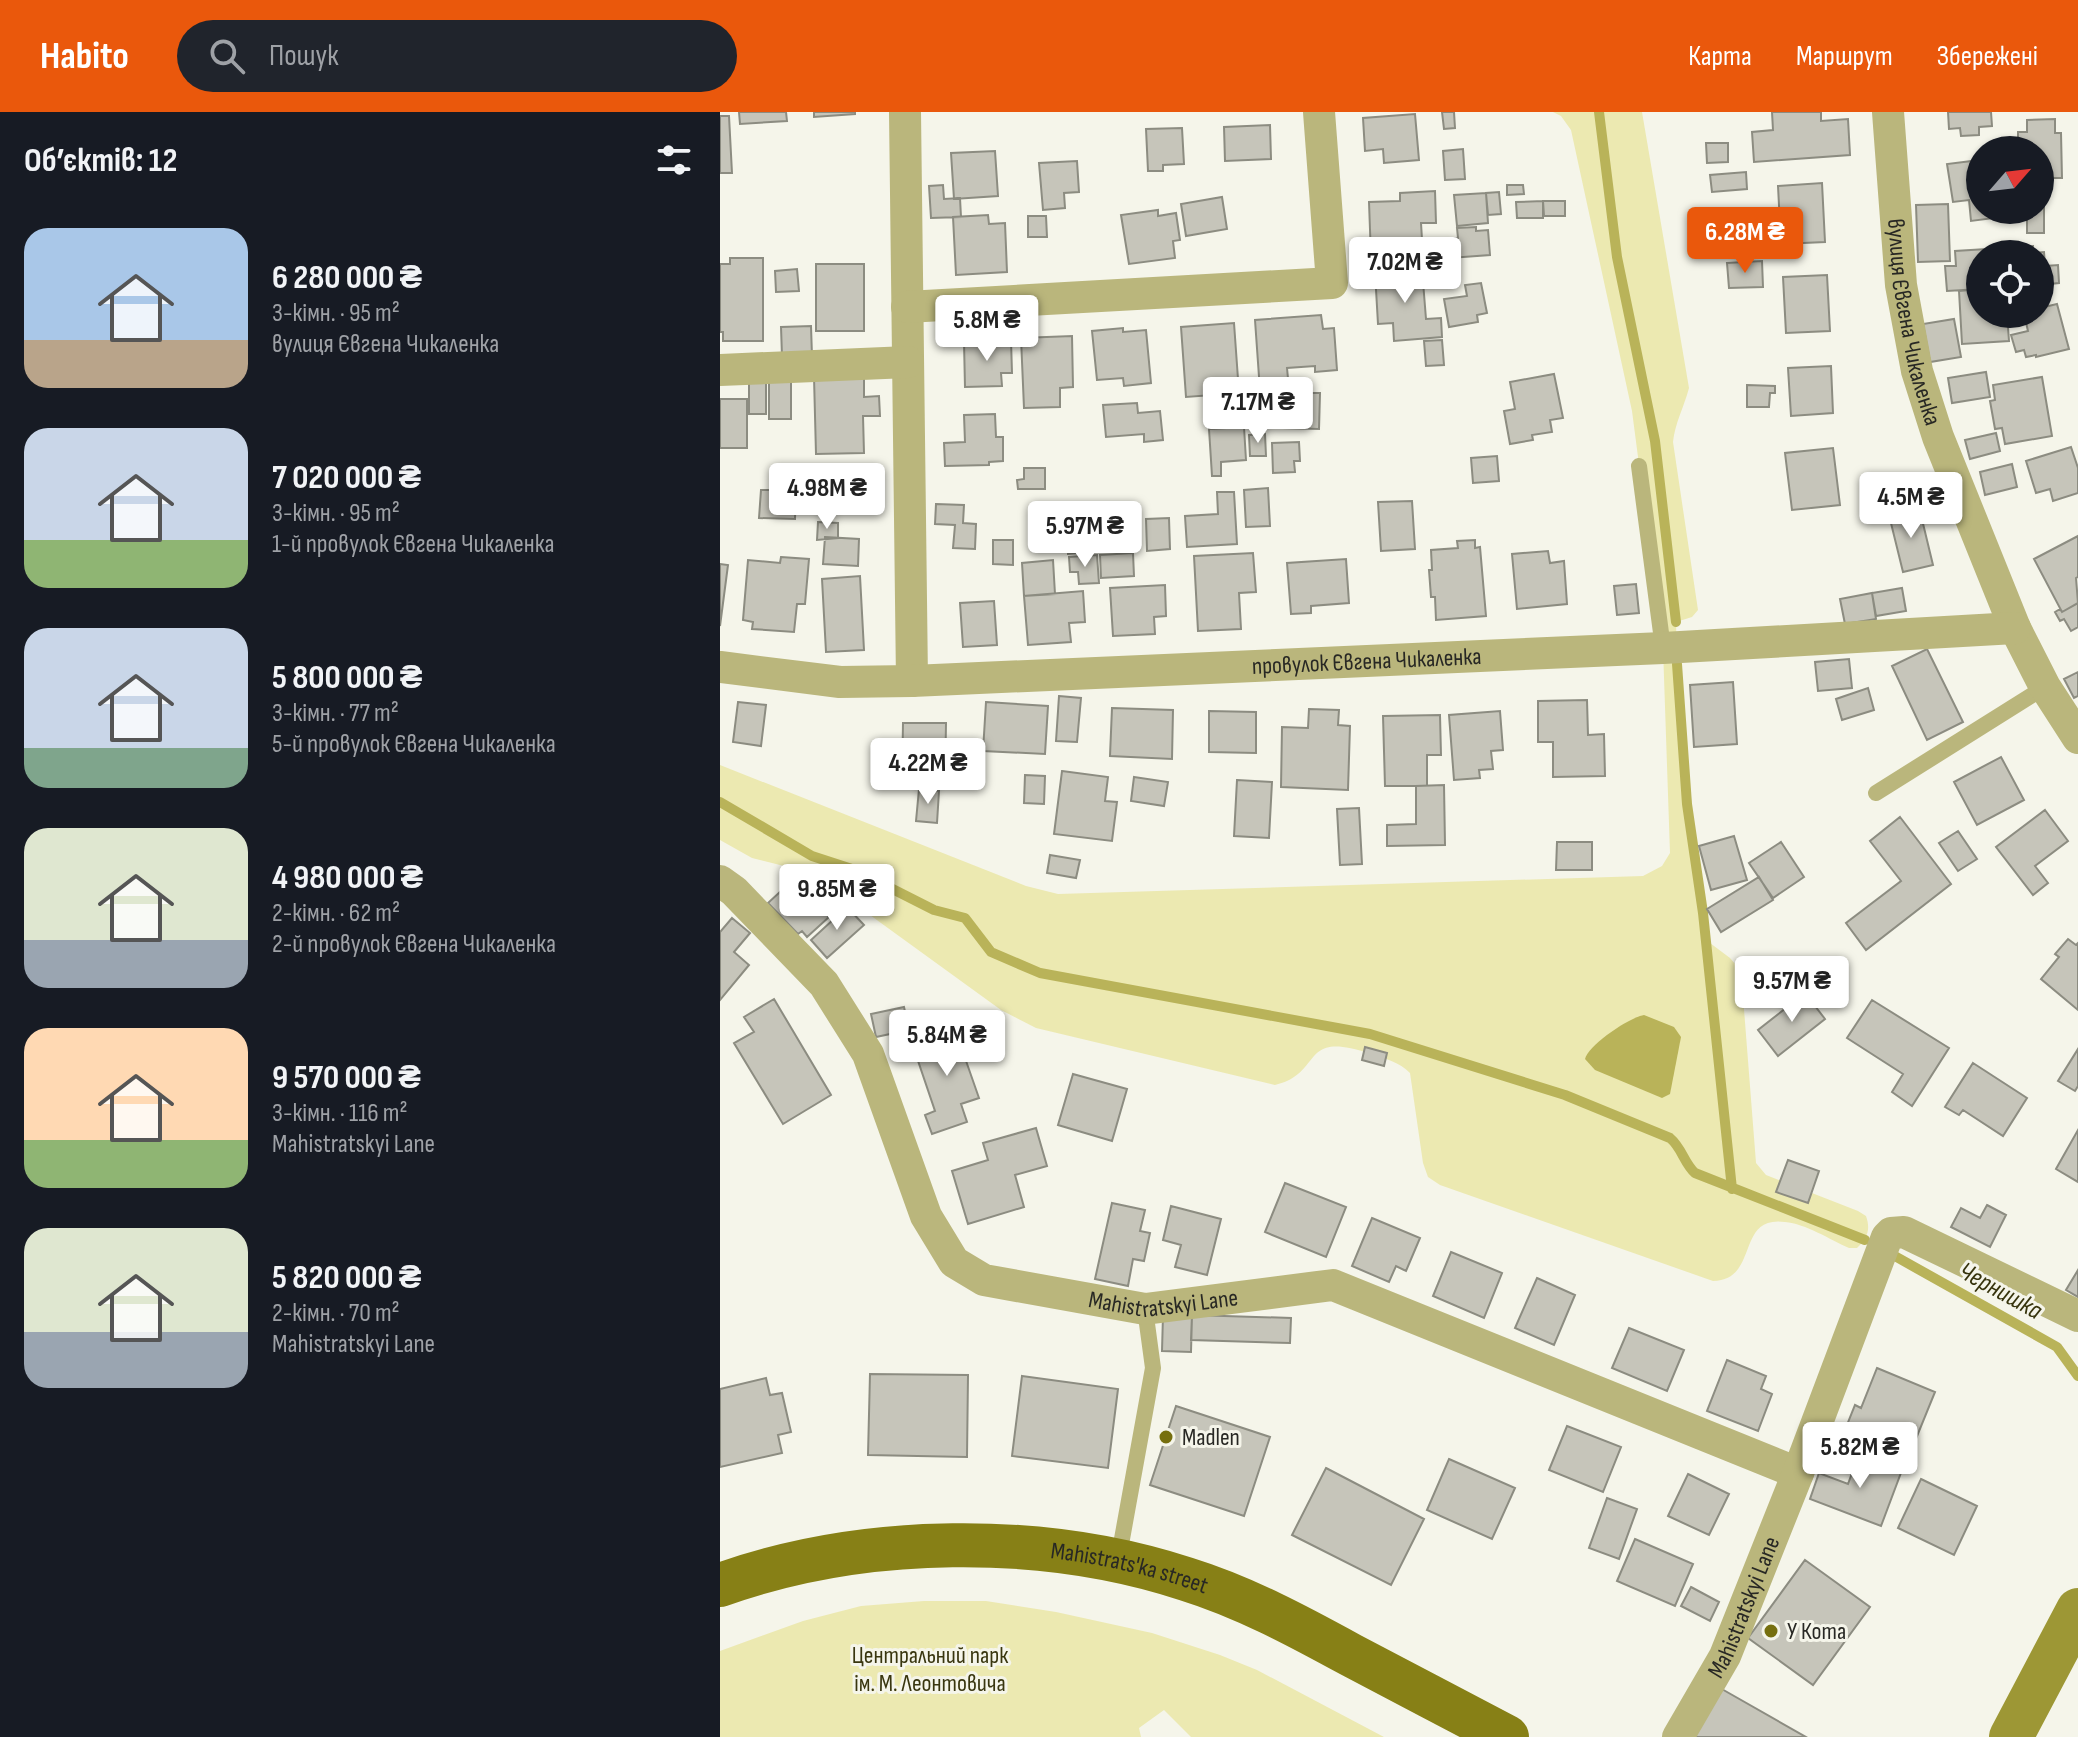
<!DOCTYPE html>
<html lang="uk">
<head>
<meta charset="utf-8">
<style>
  body { margin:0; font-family:"Sofia Sans Condensed",sans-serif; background:#20242c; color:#f1f3f6; height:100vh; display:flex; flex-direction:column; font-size:30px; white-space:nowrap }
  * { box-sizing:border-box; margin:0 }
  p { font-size:26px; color:#9ea1a6 }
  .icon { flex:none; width:44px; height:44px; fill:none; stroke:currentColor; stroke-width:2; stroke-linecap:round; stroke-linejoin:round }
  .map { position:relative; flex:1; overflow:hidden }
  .side { display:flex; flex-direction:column; background:#171b24; width:720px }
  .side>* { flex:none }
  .needle { width:52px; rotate:62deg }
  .controls { position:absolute; left:1246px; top:24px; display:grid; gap:16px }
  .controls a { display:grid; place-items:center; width:88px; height:88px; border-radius:50%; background:#171b24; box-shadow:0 2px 6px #0004; font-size:40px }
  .price { position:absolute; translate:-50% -68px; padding:0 18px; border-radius:8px; background:#fff; color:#222; font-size:26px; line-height:52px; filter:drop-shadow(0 2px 4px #0008) }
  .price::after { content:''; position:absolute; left:50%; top:48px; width:24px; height:18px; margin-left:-12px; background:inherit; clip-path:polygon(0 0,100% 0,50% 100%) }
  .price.selected { background:#ea580c; color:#fff }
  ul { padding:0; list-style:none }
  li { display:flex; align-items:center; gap:24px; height:200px; padding:0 24px }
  li span { display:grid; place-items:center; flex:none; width:224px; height:160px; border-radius:24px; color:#555 }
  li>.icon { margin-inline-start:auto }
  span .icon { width:96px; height:96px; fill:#fffc; stroke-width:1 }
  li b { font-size:34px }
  h2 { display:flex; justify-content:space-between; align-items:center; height:96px; padding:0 24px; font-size:34px }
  header { display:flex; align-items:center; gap:48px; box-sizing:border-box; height:112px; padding:0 40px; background:#ea580c; color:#fff }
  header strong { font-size:38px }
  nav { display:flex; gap:44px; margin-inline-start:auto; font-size:28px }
  .search { width:560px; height:72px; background:#20242c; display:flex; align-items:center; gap:20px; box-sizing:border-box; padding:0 28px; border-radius:44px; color:#9ea1a6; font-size:30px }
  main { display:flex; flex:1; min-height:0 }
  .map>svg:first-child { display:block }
  .green { fill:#ece9b1 }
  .water { fill:#b9b359 }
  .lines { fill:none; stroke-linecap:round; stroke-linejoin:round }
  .stream { stroke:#b9b359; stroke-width:10 }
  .building { fill:#c6c5ba; stroke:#8c8c81; stroke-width:2 }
  .service { stroke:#bab67c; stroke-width:16 }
  .minor { stroke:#bab67c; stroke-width:32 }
  .secondary { stroke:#9d9735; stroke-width:44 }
  .primary { stroke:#878016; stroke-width:44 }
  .poi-dot { fill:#766f0f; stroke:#f5f5ea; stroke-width:3 }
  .labels { text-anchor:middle; stroke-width:6; stroke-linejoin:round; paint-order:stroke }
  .street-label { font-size:24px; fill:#282824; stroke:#f5f5ea }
  .poi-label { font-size:24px; fill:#282824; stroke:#f5f5ea; text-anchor:start }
  .park-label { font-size:24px; fill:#39360f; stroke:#f5f5ea }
  .water-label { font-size:26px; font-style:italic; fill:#37340d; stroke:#f5f5ea }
</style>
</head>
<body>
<header>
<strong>Habito</strong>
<div class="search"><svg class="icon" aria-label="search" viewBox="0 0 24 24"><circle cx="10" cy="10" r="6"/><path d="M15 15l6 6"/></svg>Пошук</div>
<nav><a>Карта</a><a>Маршрут</a><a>Збережені</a></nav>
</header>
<main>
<section class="side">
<h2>Об’єктів: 12<svg class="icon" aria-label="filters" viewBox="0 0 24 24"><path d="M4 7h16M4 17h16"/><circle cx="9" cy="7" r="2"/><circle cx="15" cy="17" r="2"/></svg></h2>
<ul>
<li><span style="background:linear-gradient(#a9c7e8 70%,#b9a48a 0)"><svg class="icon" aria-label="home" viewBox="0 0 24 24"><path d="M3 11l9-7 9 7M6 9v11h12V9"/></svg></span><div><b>6 280 000 ₴</b><p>3-кімн. · 95 m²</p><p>вулиця Євгена Чикаленка</p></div></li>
<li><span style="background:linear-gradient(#c9d6e8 70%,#8fb573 0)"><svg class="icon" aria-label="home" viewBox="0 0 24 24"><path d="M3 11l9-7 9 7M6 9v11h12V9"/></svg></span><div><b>7 020 000 ₴</b><p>3-кімн. · 95 m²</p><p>1-й провулок Євгена Чикаленка</p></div></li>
<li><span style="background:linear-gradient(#c9d6e8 75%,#7fa58c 0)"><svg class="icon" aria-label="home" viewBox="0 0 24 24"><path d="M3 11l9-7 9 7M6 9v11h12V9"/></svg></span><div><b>5 800 000 ₴</b><p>3-кімн. · 77 m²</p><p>5-й провулок Євгена Чикаленка</p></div></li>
<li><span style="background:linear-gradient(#dfe7d0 70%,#9aa5b1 0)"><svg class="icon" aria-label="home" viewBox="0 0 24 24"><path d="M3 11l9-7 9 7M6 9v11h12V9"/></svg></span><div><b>4 980 000 ₴</b><p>2-кімн. · 62 m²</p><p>2-й провулок Євгена Чикаленка</p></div></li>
<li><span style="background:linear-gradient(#ffd9b3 70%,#8fb573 0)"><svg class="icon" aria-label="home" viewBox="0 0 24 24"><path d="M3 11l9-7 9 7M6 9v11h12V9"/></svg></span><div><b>9 570 000 ₴</b><p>3-кімн. · 116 m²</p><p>Mahistratskyi Lane</p></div></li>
<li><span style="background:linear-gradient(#dfe7d0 65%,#9aa5b1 0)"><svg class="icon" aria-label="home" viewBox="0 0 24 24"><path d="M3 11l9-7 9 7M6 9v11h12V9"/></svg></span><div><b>5 820 000 ₴</b><p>2-кімн. · 70 m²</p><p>Mahistratskyi Lane</p></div></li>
</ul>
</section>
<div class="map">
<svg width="1358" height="1625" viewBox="0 0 1358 1625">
  <rect width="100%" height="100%" fill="#f5f5ea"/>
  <path class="green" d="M833,0H922L969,276C964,295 955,311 953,330L978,498L972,505L956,510L957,552L986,828L1010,846L1021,859L1036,1051L1046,1063L1138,1099L1146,1104C1151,1118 1147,1126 1137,1136H1129C1109,1127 1086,1112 1065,1110C1015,1103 1040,1168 993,1169L720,1073L708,1065L703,1051L690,961C679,950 666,947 651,942C578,917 605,961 555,973L316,916L281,898L92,761L32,746L0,728V653L306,774L338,782L923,764L942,754L950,741L943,536L912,299L851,18L841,4Z
    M204,1489H266L336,1500L432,1521L500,1543L537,1558L664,1625H471L444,1598L419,1616L421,1625H0V1539L83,1509L141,1494Z"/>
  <path class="water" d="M924,903L954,915L961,925L950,982L942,986L875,958L865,947C868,933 910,905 924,903Z"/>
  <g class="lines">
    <path class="stream" d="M879,0L897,145L935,329L956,510
      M957,552L967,692L983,801L1012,1077
      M0,690L92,744L135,758L214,798L245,806L271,840L320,861L650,922L845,983L950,1026C962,1036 964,1051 975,1061L1145,1128
      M1173,1143L1337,1235L1358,1264"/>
  </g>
  <path class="building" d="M19,0H66L67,9L20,12Z
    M94,0H135V2L94,5Z
    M722,0H734L735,16L724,17Z
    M1052,0H1101V9L1128,7L1130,43L1034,50L1032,20L1053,18Z
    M1228,0H1271L1272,14L1259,15V23L1241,24L1240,16L1229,17Z
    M695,2L699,48L664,51L663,37L645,39L643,6Z
    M0,4H9L12,61H0Z
    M1335,7V21H1341L1342,66H1320V38H1298V20H1307V8Z
    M550,13L551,47L505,49L504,15Z
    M462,16L464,52L443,53V59H428L426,17Z
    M986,31H1008V50L987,51Z
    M743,37L745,67L725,68L723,39Z
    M275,39L278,84L234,87L231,41Z
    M1260,48V98H1281L1282,105L1251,109L1249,88L1233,90L1227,52Z
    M357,49L359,80L344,81L345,96L323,98L319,51Z
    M1026,60L1027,77L992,80L990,63Z
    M1102,71L1105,130L1061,132L1058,74Z
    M223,73L224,87L240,86L241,105L211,106L209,74Z
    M787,73H803L804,82L787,83Z
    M715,79L716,111H701L703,144L651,145L649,90L680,89V81Z
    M779,80L781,102L768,103L766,81Z
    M766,81L768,111L737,114L734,83Z
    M1320,84H1324V121H1307V98H1320Z
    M502,85L507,117L466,124L461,92Z
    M823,89H845V104H824Z
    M823,89V106H797L796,90Z
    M1228,92L1230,149L1198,150L1196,93Z
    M438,98V104L456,101L460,128L453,129L455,146L409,152L401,103Z
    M268,103L269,112L285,111L287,160L236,163L233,105Z
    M308,104H326L327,125H308Z
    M756,115V119L768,118L770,143L730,146L728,127L738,126L737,116Z
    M1037,121V138L1007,139L1006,122Z
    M1313,134V141L1324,140L1325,154L1338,153L1339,171L1320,173V142H1283V136Z
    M1283,136V142H1260V177L1227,179L1225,154H1236L1235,139Z
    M10,146H43V229H3V220H0V152H10Z
    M1042,149L1043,175L1009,176L1007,151Z
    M96,152H144V219H96Z
    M77,157L79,179L56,180L55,159Z
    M702,157L706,207L721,206L722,225L674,229L673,211L658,212L655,160Z
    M1107,163L1110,219L1066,221L1063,165Z
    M761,171L767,201L757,203L758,210L729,215L724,187L747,184L745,173Z
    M1260,177V202H1287L1289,229L1242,232L1239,179Z
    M1337,192L1349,237L1316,245V243L1306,245L1304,238L1296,240L1291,223L1308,219L1304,202H1320V196Z
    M601,203L603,217L614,216L617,258L595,260V254L567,256L569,277L540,279L535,208Z
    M1234,207L1241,245L1210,250L1203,212Z
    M514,211L519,281L466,285L461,215Z
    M91,214L92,244H62L61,215Z
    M403,216V220L426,218L431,271L404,274L403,266L377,268L372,219Z
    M352,224L353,275L340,276V295L304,296L301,226Z
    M291,228L292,261H281L282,274L245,275L244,230Z
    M722,228L724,253L706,254L704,229Z
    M1111,254L1113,301L1071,304L1068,256Z
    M1266,260L1270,285L1232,291L1228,266Z
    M834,262L843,306L830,308L832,320L812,323L813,328L790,332L784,299L795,297L790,270Z
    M144,264V285L159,284L160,304H143L144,341L96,342L94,265Z
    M1322,265L1332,324L1285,332L1282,316L1275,317L1270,289L1275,288L1273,273Z
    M49,267H71V307H49Z
    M29,268H46V302H29Z
    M1027,273L1055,274V281H1050L1049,295H1027Z
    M589,281H600L599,317L563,316L564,291L588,292Z
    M0,287H27V336H0Z
    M417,291L418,301L440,299L443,328L424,330V322L386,325L383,293Z
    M275,302L276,325H283V349L269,350V353L225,354L224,331L245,330L244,303Z
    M524,315L526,348L501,350V364H492L489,317Z
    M1276,321L1280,339L1250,347L1245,328Z
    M545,322L546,344H530L529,323Z
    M579,330L580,349H574L575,360L553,361L552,331Z
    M1351,335L1358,356V381L1333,389L1330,377L1316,381L1306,349Z
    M1113,336L1120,393L1072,398L1065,341Z
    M777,344L779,369L753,371L751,346Z
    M1292,352L1297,375L1265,383L1260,360Z
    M304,356H325V377H298L297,368L304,367Z
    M53,372H76L75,407L39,406L41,378H52Z
    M80,374H91V397H80Z
    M548,376L550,414L526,415L524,378Z
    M497,380H514L517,432L467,435L465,404L498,402Z
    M692,389L695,437L661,439L658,390Z
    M216,392L244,393L243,411L256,412L255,437L233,436L235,413L215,412Z
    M1199,395L1213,453L1183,460L1169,403Z
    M449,406L450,437L427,439L426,407Z
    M372,407L373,440L348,442L346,408Z
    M98,410L118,411V426L97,428Z
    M1358,424V465L1356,466L1358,491L1342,500L1314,447Z
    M105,425L139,427L138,454L103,452Z
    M273,428H293V453L273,452Z
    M755,428V436L760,435L766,504L716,508L715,485H711L709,458H712L711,438L738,436L737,429Z
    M828,439L830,451L844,449L847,492L797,497L792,442Z
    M413,441L414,464L381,466L380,443Z
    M533,441L536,480L519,481L521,517L478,519L474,444Z
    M377,443L379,471L359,472L358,460H350L349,445Z
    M61,445L89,447L85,492H77L74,520L32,517L33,510L23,508L28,448L60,451Z
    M626,447L629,491L591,494V501L571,502L567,451Z
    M333,448L335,482L304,484L302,451Z
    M0,452L8,453L0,514Z
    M140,464L144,538L106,540L102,467Z
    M916,472L919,501L897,503L894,474Z
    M445,473L446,504L434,505L435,522L393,524L390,476Z
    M1182,476L1186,499L1156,504L1152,481Z
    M363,479L365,510L349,511L351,530L308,533L304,484Z
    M1152,481L1156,507L1125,512L1120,487Z
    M274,489L277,533L243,535L240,491Z
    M1358,491V515L1351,519L1344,507L1340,509L1335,500L1340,497L1342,500Z
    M1207,537L1243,610L1207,628L1172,554Z
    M1129,547L1132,576L1098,579L1095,550Z
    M1358,560V584L1354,586L1344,567Z
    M1013,570L1017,632L974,635L970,573Z
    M1148,576L1154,598L1122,608L1116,587Z
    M339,584L361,586L357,630L336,629Z
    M867,588L868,623L884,622L885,664L833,665V630H818V589Z
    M18,590L46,593L41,634L13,630Z
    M266,590L328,594L325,642L263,639Z
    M392,596L453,598L452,647L390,644Z
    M589,597L619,598L618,613L630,614L628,678L561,675L562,615L588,616Z
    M489,599L536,600V641L489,640Z
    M780,599L783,638L771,639L773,657L759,658L760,666L734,668L729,603Z
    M720,603L721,643H707V674H665L663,604Z
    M183,611H226L225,672L182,671Z
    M1281,645L1304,688L1257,713L1234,670Z
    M342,659L388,665L385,689L397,690L392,729L334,722Z
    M305,663L325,664L324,692L304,691Z
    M414,665L448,670L444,694L411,689Z
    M517,668L552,670L549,726L514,724Z
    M724,673L725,733L667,734V713L696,712V674Z
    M199,677L219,679L217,711L196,709Z
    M639,696L642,752L620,753L617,697Z
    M1325,698L1348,729L1315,754L1328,771L1313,783L1276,735Z
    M1180,705L1231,772L1146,838L1126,811L1181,769L1150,729Z
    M1238,719L1257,747L1238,759L1219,731Z
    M1014,724L1027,768L991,778L979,734Z
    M837,730H872V758H836Z
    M1061,730L1084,765L1053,786L1029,751Z
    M330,743L360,748L356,766L327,761Z
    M1039,765L1053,788L1001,820L987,797Z
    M74,767L109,805L87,825L82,819L78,822L48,791Z
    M127,795L144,813L107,846L91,828Z
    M12,806L30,821L14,840L29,853L0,888V820Z
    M1348,827L1356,833L1358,831V898L1321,867L1339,845L1335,842Z
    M1085,881L1105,907L1058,944L1038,918Z
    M54,887L111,983L63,1012L14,931L34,920L24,905Z
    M1152,888L1229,936L1192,994L1172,980L1183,962L1127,926Z
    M184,895L189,918L156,925L151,902Z
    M227,919L231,930L250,923L257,942L245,946L259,986L241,992L247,1010L212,1022L205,1003L215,999L192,931Z
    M645,935L667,941L664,954L642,948Z
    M1358,937V974L1355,979L1338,969Z
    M1253,951L1307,986L1283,1024L1243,998L1239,1003L1225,995Z
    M353,962L407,977L392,1029L338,1013Z
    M316,1016L327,1054L295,1063L304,1095L248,1112L232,1059L268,1048L263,1031Z
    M1358,1018V1070L1336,1057Z
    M1068,1048L1099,1059L1088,1091L1056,1080Z
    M565,1071L626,1095L606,1145L545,1120Z
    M392,1091L425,1098L420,1119L430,1121L424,1149L413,1147L408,1174L375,1167Z
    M1267,1093L1286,1103L1270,1135L1231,1115L1241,1096L1260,1106Z
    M451,1094L501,1107L487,1163L455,1155L461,1133L443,1128Z
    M652,1106L700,1126L686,1159L676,1154L669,1170L632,1154Z
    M731,1140L782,1161L764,1206L713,1184Z
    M1358,1158V1185L1346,1178Z
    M817,1166L855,1183L834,1233L795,1216Z
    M443,1203H472L471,1240L442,1239Z
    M472,1203L571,1206L570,1231L471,1228Z
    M909,1216L964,1238L947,1279L892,1256Z
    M1007,1248L1046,1264L1041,1277L1052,1282L1038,1319L987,1299Z
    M1157,1256L1215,1280L1191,1339L1127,1313L1135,1293L1141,1296Z
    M150,1262L248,1263L247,1345L148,1343Z
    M302,1264L398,1277L388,1356L292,1344Z
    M46,1266L50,1283L62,1281L71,1320L58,1323L62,1341L0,1355V1277Z
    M456,1294L550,1325L524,1404L430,1373Z
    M847,1314L901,1335L883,1380L829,1358Z
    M1139,1342L1182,1358L1161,1414L1090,1387L1099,1361L1128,1372Z
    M729,1347L795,1376L772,1427L707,1398Z
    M606,1356L704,1407L671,1473L572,1423Z
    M968,1362L1009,1382L989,1423L948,1404Z
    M1201,1367L1257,1394L1234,1443L1178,1416Z
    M887,1386L917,1397L899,1447L869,1436Z
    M915,1427L973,1452L955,1494L897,1469Z
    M1085,1448L1150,1495L1093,1573L1028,1526Z
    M971,1475L999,1490L990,1509L961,1494Z
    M1000,1576L1086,1625H972Z"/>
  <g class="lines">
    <path class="service" d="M919,354L943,536
      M1156,681L1325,575
      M398,1449L433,1256L425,1197"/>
    <g class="minor">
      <path d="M185,0L192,569"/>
      <path id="s1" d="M1168,0L1181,173L1197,259L1218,325L1295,516L1325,575L1358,626"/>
      <path d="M187,195L612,171L599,0"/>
      <path d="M0,258L188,250"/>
      <path id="s2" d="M0,555L120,570L192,569L943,536L1295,516"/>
      <path id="s3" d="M0,769L14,779L104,872L148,942L206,1104L234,1150L264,1168L425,1197L613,1173L1078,1361"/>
      <path id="s4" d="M958,1625L1005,1544L1078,1361L1167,1125L1171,1121L1184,1120L1358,1204"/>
    </g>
    <path class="secondary" d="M1291,1625L1358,1498"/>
    <path class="primary" id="s5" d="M0,1473C143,1422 322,1420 466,1467C524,1485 578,1514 631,1543C683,1570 735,1598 787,1625"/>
  </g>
  <g class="poi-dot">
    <circle cx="446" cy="1325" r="8"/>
    <circle cx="1051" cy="1519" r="8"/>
  </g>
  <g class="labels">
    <g class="street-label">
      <text dy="8" stroke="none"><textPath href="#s1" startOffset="212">вулиця Євгена Чикаленка</textPath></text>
      <text dy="8" stroke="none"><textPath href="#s2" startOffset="648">провулок Євгена Чикаленка</textPath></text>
      <text dy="8" stroke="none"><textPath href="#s3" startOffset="672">Mahistratskyi Lane</textPath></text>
      <text dy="8" stroke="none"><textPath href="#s5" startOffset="416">Mahistrats'ka street</textPath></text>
      <text dy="8" stroke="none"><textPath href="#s4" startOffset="146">Mahistratskyi Lane</textPath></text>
    </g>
    <g class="poi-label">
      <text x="462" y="1333">Madlen</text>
      <text x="1067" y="1527">У Кота</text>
    </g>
    <g class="park-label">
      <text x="210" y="1551">Центральний парк<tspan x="210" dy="28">ім. М. Леонтовича</tspan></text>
    </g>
    <g class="water-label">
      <text transform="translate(1281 1178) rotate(29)" y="9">Чернишка</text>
    </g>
  </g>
</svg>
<div class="controls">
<a><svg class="needle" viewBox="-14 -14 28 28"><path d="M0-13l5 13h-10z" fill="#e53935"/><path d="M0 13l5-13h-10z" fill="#9ea1a6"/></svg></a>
<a><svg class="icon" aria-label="locate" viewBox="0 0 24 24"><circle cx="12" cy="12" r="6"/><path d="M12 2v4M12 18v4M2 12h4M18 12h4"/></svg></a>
</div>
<b class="price selected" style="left:1025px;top:163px">6.28M ₴</b>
<b class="price" style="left:685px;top:193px">7.02M ₴</b>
<b class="price" style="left:267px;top:251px">5.8M ₴</b>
<b class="price" style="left:538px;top:333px">7.17M ₴</b>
<b class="price" style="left:107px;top:419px">4.98M ₴</b>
<b class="price" style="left:1191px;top:428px">4.5M ₴</b>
<b class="price" style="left:365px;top:457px">5.97M ₴</b>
<b class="price" style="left:208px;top:694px">4.22M ₴</b>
<b class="price" style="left:117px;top:820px">9.85M ₴</b>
<b class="price" style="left:1072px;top:912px">9.57M ₴</b>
<b class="price" style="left:227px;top:966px">5.84M ₴</b>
<b class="price" style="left:1140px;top:1378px">5.82M ₴</b>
</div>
</main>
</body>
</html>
